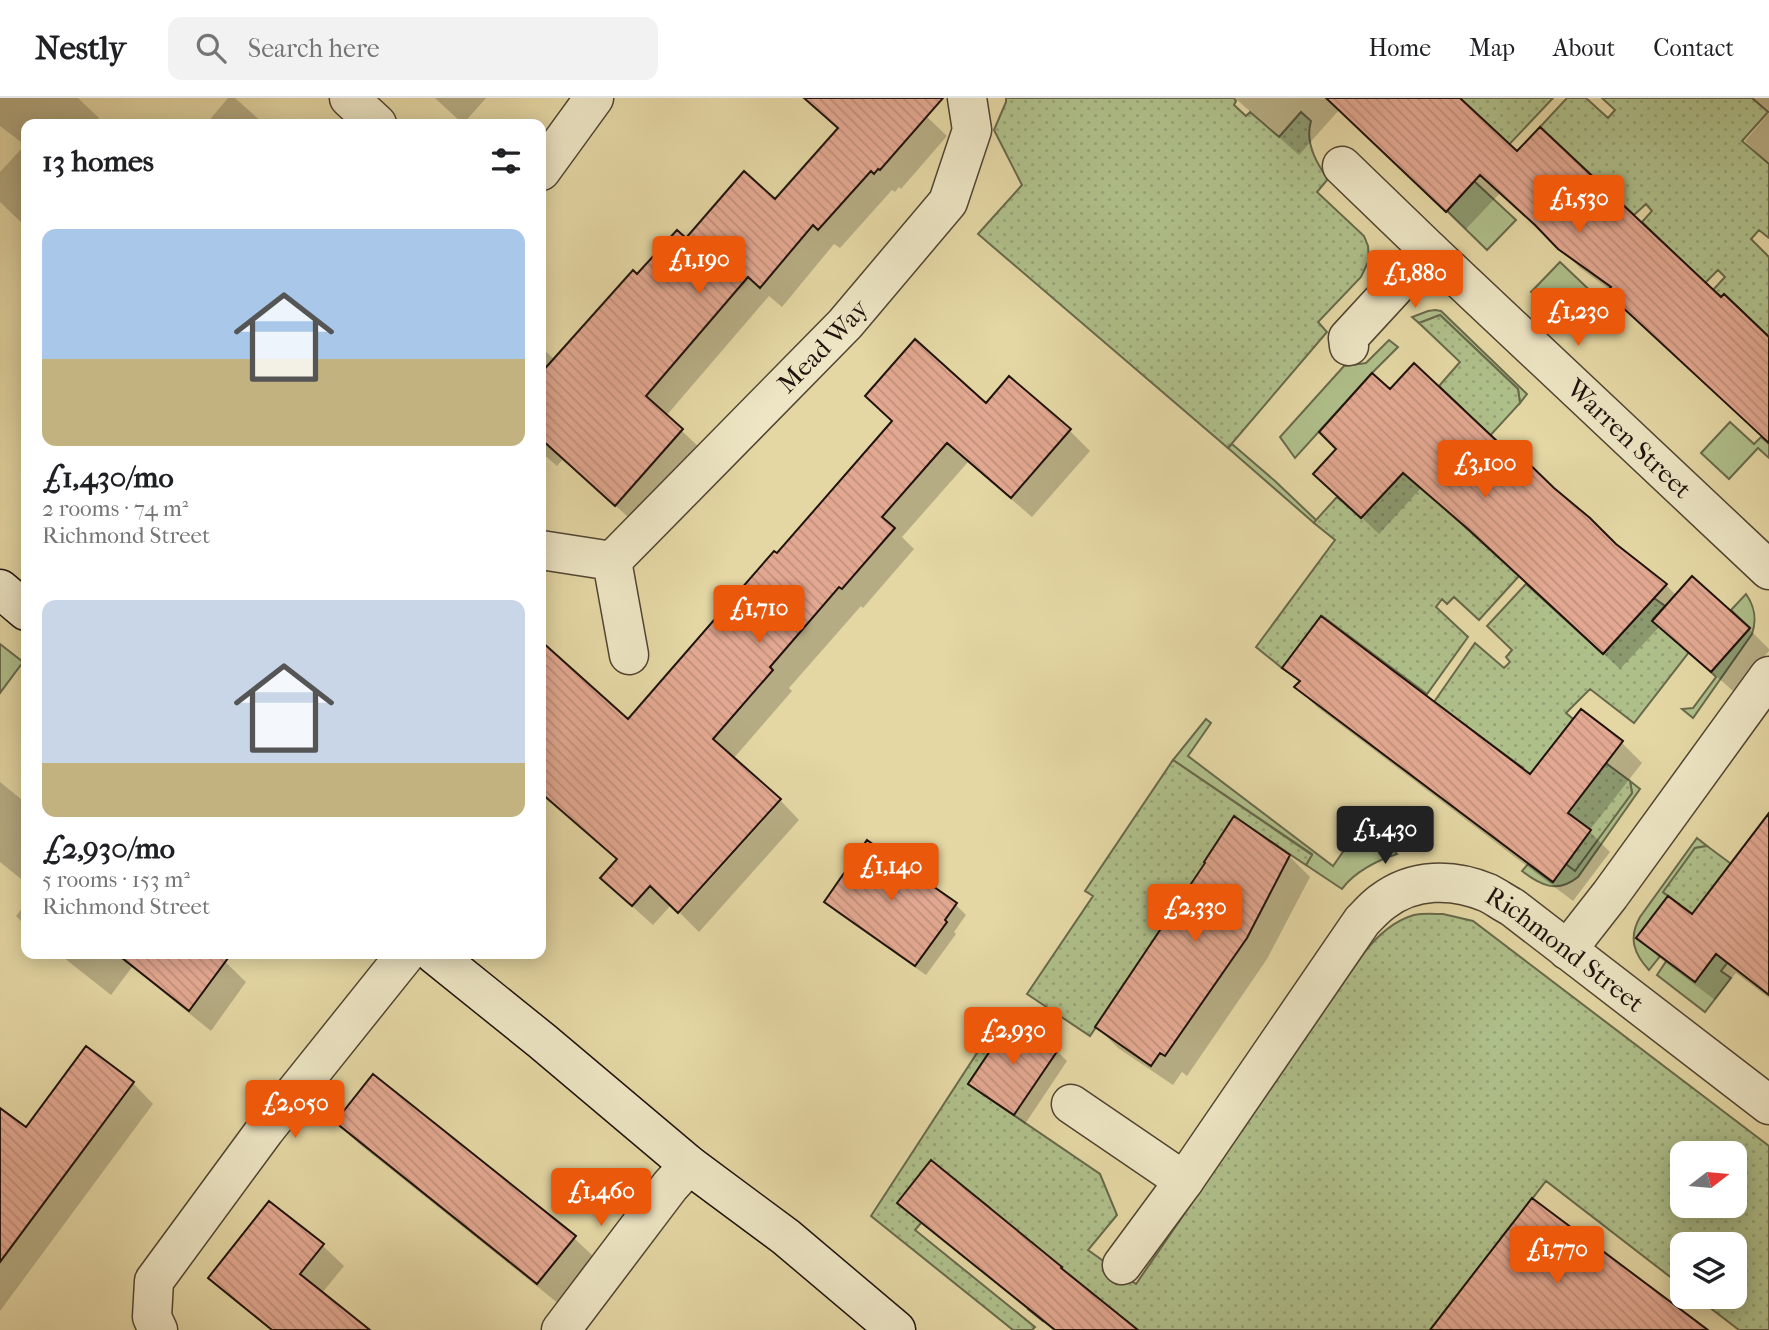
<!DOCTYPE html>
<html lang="en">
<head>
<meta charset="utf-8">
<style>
  body { margin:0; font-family:"IM FELL French Canon",serif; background:#f2f2f2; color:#202124; height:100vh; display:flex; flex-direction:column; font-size:26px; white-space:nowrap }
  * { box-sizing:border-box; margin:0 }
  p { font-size:23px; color:#757577 }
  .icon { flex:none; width:38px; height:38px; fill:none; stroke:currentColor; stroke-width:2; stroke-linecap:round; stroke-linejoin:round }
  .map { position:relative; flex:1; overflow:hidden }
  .panel { position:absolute; left:21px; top:21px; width:525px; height:840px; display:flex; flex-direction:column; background:#fff; border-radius:14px; box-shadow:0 4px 18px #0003 }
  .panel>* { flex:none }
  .needle { width:46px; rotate:74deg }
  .tools { position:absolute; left:1670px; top:1043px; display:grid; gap:14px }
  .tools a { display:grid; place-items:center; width:77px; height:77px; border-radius:14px; background:#fff; box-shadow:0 4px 18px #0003; font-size:35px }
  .price { position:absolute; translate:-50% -60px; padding:0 16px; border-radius:7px; background:#ea580c; color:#fff; font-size:23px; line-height:46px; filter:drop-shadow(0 2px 4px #0008) }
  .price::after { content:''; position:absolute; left:50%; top:42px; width:21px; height:16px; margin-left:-10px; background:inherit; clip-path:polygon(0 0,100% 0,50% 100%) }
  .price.selected { background:#222; color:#fff }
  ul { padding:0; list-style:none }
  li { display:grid; align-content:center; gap:14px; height:371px; padding:0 21px }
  li span { display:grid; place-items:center; height:217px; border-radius:14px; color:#555 }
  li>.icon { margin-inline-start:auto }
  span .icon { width:126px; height:126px; fill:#fffc; stroke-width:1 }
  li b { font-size:30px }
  h2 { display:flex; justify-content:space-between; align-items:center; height:84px; padding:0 21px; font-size:30px }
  header { display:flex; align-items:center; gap:42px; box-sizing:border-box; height:98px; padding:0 35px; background:#fff; border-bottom:2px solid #e0e0e0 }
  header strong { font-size:33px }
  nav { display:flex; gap:38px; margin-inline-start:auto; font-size:24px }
  .search { width:490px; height:63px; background:#f2f2f2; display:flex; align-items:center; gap:18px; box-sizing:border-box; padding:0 24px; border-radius:14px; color:#757577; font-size:26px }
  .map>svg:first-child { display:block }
  .grass { fill:#afbf8a; stroke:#68694b; stroke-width:2 }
  .park { fill:url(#park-dots); stroke:#68694b; stroke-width:2; fill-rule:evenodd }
  .shadow { fill:#0003 }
  .building { fill:url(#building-back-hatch); stroke:#20130c; stroke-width:2 }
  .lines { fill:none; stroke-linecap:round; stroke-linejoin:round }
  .street-casing { stroke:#514432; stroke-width:41 }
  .secondary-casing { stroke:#20130c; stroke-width:41 }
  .street { stroke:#ede5c4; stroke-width:38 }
  .secondary { stroke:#ede5c4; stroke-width:38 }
  .labels { text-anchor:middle; stroke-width:5; stroke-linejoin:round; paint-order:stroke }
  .street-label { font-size:26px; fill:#20130c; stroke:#ede5c4 }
</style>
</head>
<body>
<header>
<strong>Nestly</strong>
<div class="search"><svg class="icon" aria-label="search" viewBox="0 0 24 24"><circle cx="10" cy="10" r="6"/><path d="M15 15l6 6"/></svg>Search here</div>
<nav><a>Home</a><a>Map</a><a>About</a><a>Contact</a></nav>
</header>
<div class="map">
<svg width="1769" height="1232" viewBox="0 0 1769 1232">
  <defs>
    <pattern id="park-dots" width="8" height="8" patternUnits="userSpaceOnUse" patternTransform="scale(1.75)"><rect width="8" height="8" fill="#afbf8a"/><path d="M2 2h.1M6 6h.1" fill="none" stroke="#96a376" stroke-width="1.8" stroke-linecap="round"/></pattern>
    <pattern id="building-back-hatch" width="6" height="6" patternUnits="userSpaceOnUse" patternTransform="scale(1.75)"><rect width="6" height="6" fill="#e3a891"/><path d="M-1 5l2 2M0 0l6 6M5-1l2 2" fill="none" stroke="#c2907c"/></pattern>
  </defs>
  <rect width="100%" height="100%" fill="#e4d7a4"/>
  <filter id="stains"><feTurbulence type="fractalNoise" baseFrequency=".00286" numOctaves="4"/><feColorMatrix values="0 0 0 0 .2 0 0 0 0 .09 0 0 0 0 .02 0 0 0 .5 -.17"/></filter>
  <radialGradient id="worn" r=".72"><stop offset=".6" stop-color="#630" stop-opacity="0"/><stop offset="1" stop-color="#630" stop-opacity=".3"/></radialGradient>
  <path class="grass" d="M1474,83L1516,122L1487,152L1447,113Z
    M1560,164L1600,202L1572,232L1531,194Z
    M1435,212L1441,213L1527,296L1520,305L1518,291L1440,217L1419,225L1412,219L1428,213Z
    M1389,242L1398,249L1372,275L1295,360L1280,339L1344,268L1366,265Z
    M1730,324L1754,346L1761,339L1769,346V360L1758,350L1729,381L1701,355Z
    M1232,346L1275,383L1316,422L1314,425L1228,350Z
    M1746,496C1755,509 1757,521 1752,536L1693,620L1682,611L1693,610L1716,579L1711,574L1750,530L1731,512Z
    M0,546L23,564L0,595Z
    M1206,621L1211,625L1188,658L1333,768L1357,734H1377L1397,756C1378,762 1354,774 1342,791L1306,767L1312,756L1173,662Z
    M1630,683L1640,691L1578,779C1557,796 1540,787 1522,773L1528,766L1552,784L1566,766L1575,772L1632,695Z
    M1697,740L1707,748L1695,750L1664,795L1668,798L1636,840L1661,857L1649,872C1634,856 1628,840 1640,819Z
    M1721,850L1732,859L1721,873L1731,880L1705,914L1657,877L1667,862L1695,883Z"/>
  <path class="park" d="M1006,0H1234L1236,3L1234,7L1246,18L1250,14L1279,39L1301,14L1311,23C1305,43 1316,65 1328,81L1317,94L1364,138L1368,148L1369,162L1361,179L1318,224L1327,234L1228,350L978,136L1022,87L994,32L1006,4Z
    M1460,0H1553L1487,70Z
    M1567,0H1586L1608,20L1615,12L1602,0H1752L1768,14L1742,43L1769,66V140L1759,132L1751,141L1769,159V236L1767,237L1725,197L1721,199L1713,192L1725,179L1718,172L1705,185L1642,124L1652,113L1646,106L1634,117L1540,29Z
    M1440,217L1518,291L1520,305L1486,342L1442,408L1519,478L1479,522L1454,499L1447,506L1442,501L1436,509L1468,539L1427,596L1322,518L1282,570L1256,549L1335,442L1314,425L1316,422L1337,399L1361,420L1463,311L1439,288L1460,264L1419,225Z
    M1526,486L1603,556L1654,500L1665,508L1653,521L1689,554L1634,625L1590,591L1566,615L1573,621L1564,634L1630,683L1632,695L1575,773L1566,766L1484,722L1523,670L1434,604L1475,545L1504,570L1510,564L1506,559L1512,552L1487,528Z
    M1173,662L1312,757L1306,767L1234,719L1204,764L1261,802L1195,781L1090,938L1027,896L1093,798L1085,793Z
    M1707,748L1769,794L1726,841L1663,794L1695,750Z
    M1443,816L1473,823L1769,1048V1232H1739L1696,1199H1734V1146H1682V1188L1546,1083L1430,1232H1132L1075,1182L1043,1223L1028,1211L1062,1169L970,1163L956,1152L990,1110L931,1063L922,1124L915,1132L1035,1229L1032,1232H1013L871,1118L1003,915L1012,920L968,986L1100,1076L1117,1117L1088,1152L1136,1186L1364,855C1377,838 1393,823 1414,817C1423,815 1434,816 1443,816ZM1682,1055H1734V1108H1682Z"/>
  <path class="shadow" d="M0,0H78L99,20L93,26H26V129L0,104V74L25,47L0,28Z
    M228,0H235L264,26H206Z
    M435,0H486L463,26Z
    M804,0H907L947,38L901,91L899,89L895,94L892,92L840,150L834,146L782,209L769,198L666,318L702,352L636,426L563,361L557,368L541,354V249L555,262L637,179L686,143L775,103L839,32Z
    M1235,0H1457L1517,56L1721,202L1769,241V346L1716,296L1610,192L1580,170L1550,140L1500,95L1466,131L1339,12L1299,57Z
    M1751,0H1769V15Z
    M1769,15V67L1745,43Z
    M1390,293L1515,362L1615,448L1666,487L1677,498L1693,481L1749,531L1769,551V553L1733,593L1660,528L1620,571L1487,448L1421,390L1379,436L1332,392Z
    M987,308L1070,333L1090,353L1032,419L968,364L902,439L914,451L863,510L861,508L789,590L792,593L733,661L671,807L653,827L623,800L618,762L572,723L552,703L566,687L541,664V545L628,624L777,458Z
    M1285,570L1530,678L1581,613L1622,645L1642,665L1589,733L1610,754L1573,803L1317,609L1297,589L1300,585Z
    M0,684L26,705V785L0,764Z
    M781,703L799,722L699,834L680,815Z
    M1769,716V900L1736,875L1715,902L1658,859L1639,840L1693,818Z
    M1289,758L1310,779L1267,861L1187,978L1182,974L1173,987L1118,950L1097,929Z
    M826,804L956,807L966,817L954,834L956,836L926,877L836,814Z
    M26,805V828L16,818Z
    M59,856H217L246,884L211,933L132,869L111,897Z
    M1057,953L1067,963L1025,1026L981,996L970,985Z
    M133,985L153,1006L0,1213V1014L26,1032Z
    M337,1024L574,1140L595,1160L559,1206L358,1045Z
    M270,1105L323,1148L344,1168L322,1195L367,1232H271L231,1200L210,1179Z
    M900,1105L1134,1232H1053L921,1125Z"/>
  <path class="building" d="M804,0H943L880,72L878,71L874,76L871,73L818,132L813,127L760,190L748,179L646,298L683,331L615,408L541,341V275L633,172L637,176L677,132L686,140L744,73L775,101L838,30Z
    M1326,0H1460L1517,53L1540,29L1721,199L1724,196L1769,239V345L1606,194L1611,189L1558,151L1535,127L1480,77L1446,114Z
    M915,241L986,305L1009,278L1071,331L1011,400L947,345L882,419L895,430L842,491L839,489L770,569L773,572L713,641L781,701L678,815L650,788L632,808L600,780L617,761L541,695V543L628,621L774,453L777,455L892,323L865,298Z
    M1414,265L1515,360L1519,356L1554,390L1590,420L1616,446L1667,486L1603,556L1468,431L1403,375L1361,420L1313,376L1336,351L1319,334L1372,275L1390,291Z
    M1692,478L1750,530L1711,574L1652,523Z
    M1321,518L1530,676L1581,611L1623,643L1568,715L1591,732L1553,784L1294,589L1300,583L1282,570Z
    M1769,715V897L1716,856L1695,884L1636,840L1668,798L1692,816Z
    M1234,718L1290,757L1247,840L1165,958L1160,955L1151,968L1095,929L1205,765L1204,764Z
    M867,742L957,805L945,822L947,824L915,868L824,804Z
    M117,856H231L189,913Z
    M1012,920L1058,952L1014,1017L968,986Z
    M86,948L134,984L0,1164V1010L26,1029Z
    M373,976L576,1138L537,1186L335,1024Z
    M931,1062L1062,1169L1061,1170L1138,1232H1055L897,1105Z
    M1532,1100L1708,1232H1430Z
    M269,1103L324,1146L300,1176L370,1232H272L208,1180Z"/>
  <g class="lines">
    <defs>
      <g id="street">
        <path d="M349,0L377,26"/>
        <path id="s1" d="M1342,68L1429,152L1769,472"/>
        <path d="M541,73L594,0"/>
        <path d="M1349,248L1348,240L1429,152"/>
        <path d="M541,452L612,463L629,557"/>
        <path id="s2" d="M612,463L845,226L948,104L972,32L967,0"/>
        <path d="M1567,852L1610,797L1769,578"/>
        <path d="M1071,1006L1184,1083"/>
        <path id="s3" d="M1122,1167L1184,1083L1362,823C1368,817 1375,809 1382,804C1413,780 1453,780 1488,795C1496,799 1504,805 1512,809L1769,1007"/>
        <path d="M158,1232L152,1219L154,1183L265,1032L406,856"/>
        <path d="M561,1232L670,1088L689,1067"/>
      </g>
      <path id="secondary" d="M0,491L26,513
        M434,856L542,943L689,1067L786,1139L896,1232"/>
    </defs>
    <use href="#street" class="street-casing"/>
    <use href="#secondary" class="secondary-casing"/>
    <use href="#street" class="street"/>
    <use href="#secondary" class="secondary"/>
  </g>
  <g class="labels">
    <g class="street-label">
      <text dy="9" stroke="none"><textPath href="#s2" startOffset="301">Mead Way</textPath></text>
      <text dy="9" stroke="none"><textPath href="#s1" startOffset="396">Warren Street</textPath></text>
      <text dy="9" stroke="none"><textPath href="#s3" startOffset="654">Richmond Street</textPath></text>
    </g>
  </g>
  <rect width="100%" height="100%" filter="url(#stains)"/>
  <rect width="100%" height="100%" fill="url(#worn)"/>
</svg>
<div class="tools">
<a><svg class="needle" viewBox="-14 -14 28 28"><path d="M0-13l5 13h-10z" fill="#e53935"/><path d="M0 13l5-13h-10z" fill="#757577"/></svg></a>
<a><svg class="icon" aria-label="layers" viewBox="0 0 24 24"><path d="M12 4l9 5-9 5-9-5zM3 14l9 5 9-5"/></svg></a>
</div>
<b class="price" style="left:1579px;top:137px">£1,530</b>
<b class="price" style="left:699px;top:198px">£1,190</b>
<b class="price" style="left:1415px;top:212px">£1,880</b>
<b class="price" style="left:1578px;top:250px">£1,230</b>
<b class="price" style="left:1485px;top:402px">£3,100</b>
<b class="price" style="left:759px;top:547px">£1,710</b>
<b class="price selected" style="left:1385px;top:768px">£1,430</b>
<b class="price" style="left:891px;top:805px">£1,140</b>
<b class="price" style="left:1195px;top:846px">£2,330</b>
<b class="price" style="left:1013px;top:969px">£2,930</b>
<b class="price" style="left:295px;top:1042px">£2,050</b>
<b class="price" style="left:601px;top:1130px">£1,460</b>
<b class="price" style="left:1557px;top:1188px">£1,770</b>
<section class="panel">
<h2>13 homes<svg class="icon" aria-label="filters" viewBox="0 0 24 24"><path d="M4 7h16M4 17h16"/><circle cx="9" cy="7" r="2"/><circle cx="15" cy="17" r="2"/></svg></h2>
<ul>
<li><span style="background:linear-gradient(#a9c7e8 60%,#c2b280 0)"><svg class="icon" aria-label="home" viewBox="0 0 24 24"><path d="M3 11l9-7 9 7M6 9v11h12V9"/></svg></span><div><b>£1,430/mo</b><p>2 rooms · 74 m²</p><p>Richmond Street</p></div></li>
<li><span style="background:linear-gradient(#c9d6e8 75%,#c2b280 0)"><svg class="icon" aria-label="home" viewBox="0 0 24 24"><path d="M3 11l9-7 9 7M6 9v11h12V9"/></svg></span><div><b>£2,930/mo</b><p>5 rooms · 153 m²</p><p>Richmond Street</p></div></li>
</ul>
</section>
</div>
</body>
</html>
